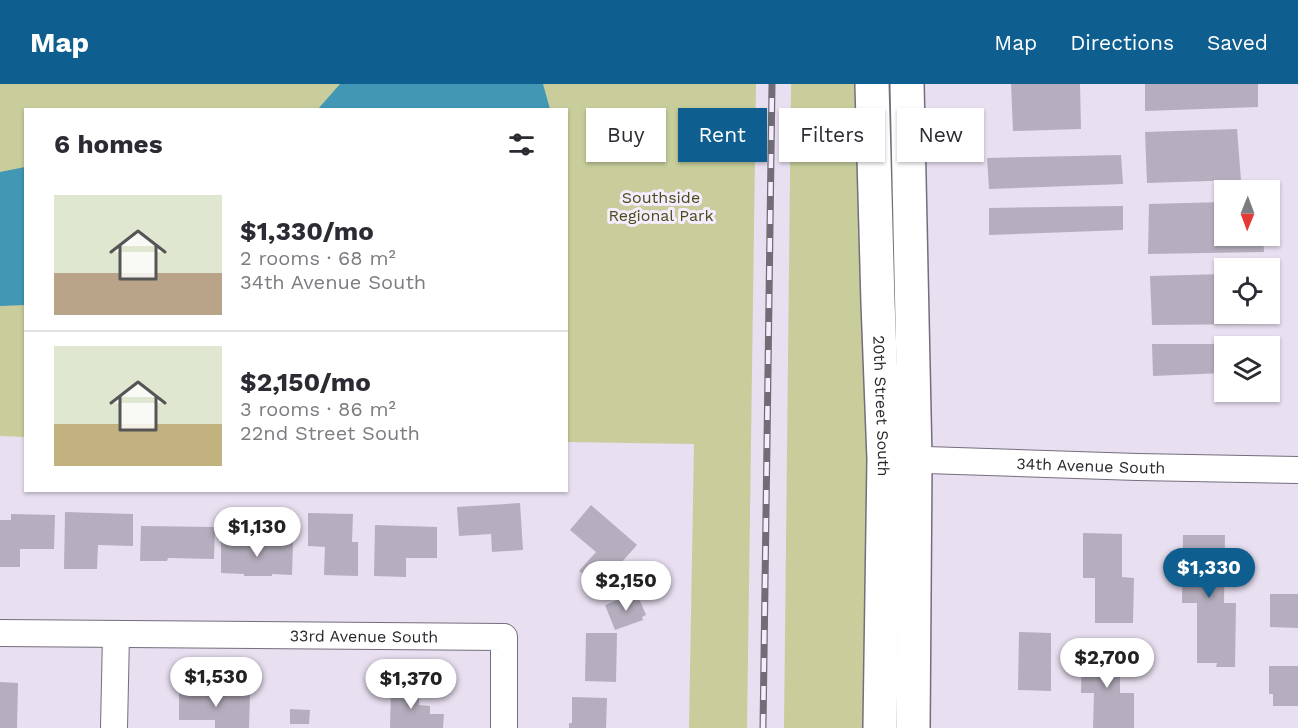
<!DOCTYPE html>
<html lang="en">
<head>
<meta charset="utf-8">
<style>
  body { margin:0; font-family:"Work Sans",sans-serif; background:#f2f2f3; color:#2b2b33; height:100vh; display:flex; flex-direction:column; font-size:22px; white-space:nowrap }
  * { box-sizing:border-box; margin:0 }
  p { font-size:20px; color:#7c7c81 }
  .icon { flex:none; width:33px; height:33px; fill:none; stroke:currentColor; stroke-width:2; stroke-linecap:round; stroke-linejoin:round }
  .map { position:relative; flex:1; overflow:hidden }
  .side { position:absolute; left:24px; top:24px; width:544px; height:384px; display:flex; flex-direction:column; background:#fff; border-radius:0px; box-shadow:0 2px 4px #0004 }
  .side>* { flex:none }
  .banner { position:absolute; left:586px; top:24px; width:570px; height:54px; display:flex; gap:12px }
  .needle { width:39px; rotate:181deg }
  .buttons { position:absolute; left:1214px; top:96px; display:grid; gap:12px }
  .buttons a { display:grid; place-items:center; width:66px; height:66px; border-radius:0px; background:#fff; box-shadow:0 2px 4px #0004; font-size:30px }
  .price { position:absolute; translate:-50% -51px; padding:0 14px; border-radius:21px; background:#fff; color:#222; font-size:20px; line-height:39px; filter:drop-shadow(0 2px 3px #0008) }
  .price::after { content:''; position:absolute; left:50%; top:36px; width:18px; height:14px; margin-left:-9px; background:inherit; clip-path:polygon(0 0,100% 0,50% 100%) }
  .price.active { background:#0e5e90; color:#fff }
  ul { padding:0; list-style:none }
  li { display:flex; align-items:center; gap:18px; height:150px; padding:0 30px }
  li+li { border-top:2px solid #e1e1e2 }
  li span { display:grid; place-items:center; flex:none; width:168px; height:120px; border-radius:0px; color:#555 }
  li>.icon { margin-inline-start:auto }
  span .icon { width:72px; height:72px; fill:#fffc; stroke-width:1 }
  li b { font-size:26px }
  h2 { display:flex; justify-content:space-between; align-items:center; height:72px; padding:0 30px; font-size:26px }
  .pill { padding:0 21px; border-radius:0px; background:#fff; box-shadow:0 2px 4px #0004; font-size:21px; line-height:54px }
  .pill.active { background:#0e5e90; color:#fff }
  header { display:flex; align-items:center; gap:36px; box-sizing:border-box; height:84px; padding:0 30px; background:#0e5e90; color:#fff }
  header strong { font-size:28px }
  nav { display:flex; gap:33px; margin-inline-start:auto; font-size:21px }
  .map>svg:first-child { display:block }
  .green { fill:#c8cd9b }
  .water { fill:#4297b5 }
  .building { fill:#b6aebe }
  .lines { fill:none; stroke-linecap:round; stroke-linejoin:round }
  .minor-casing { stroke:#756d7c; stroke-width:28 }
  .tertiary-casing { stroke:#756d7c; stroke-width:36 }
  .minor { stroke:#fff; stroke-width:26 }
  .tertiary { stroke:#fff; stroke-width:33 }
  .rail-casing { stroke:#716c76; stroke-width:7 }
  .rail { stroke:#f5ecfd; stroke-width:4.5; stroke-dasharray:14; stroke-linecap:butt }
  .labels { text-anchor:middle; stroke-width:6; stroke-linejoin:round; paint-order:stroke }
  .park-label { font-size:16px; fill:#4a4d19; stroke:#f5ecfd }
  .street-label { font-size:16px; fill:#29262c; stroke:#f5ecfd }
</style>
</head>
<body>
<header>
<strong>Map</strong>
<nav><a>Map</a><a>Directions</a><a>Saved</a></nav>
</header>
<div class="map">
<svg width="1298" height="644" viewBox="0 0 1298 644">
  <rect width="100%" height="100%" fill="#e8dff0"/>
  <path class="green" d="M0,0H756L747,644H689L694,360L567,358V26H26L25,353L0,352Z
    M791,0H861L871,378L868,644H784Z"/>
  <path class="water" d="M340,0H543L550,25H318Z
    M25,83V221L0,222V88Z"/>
  <path class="building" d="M1011,0H1080L1081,45L1013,47Z
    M1145,0H1258V23L1145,27Z
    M1237,45L1241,96L1147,99L1145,48Z
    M1121,71L1123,100L989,105L987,74Z
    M1224,118V152H1263L1264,168L1148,170L1149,120Z
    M1123,122V146L989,151V124Z
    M1224,190V230H1264V240L1152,241L1150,192Z
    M1152,260H1267V262H1224V289L1153,292Z
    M520,419L523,466L492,468L491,450L459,452L457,423Z
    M591,421L637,461L620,480L623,482L602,507L579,487L596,468L570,446Z
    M65,428L133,430V462L98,461L97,485H64Z
    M308,429L353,430L352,458H358V492L324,491L325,463L308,462Z
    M11,430L55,431L54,465H20V483H0V436H11Z
    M375,441L437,443V474H406V493L374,492Z
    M141,442L215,443L214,475L168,474L167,477H140Z
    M1083,449L1122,450V493L1134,494L1133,539H1095V494H1083Z
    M1183,451H1225L1224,519H1236L1235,583H1216L1217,579H1197V519H1182Z
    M221,457L293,458L292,491L272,490V492H244V490L221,489Z
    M633,510L634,513L638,512L646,531L642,533L643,536L615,546L605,521Z
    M1270,510H1298V544L1270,543Z
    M1019,548L1051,549V607L1018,606Z
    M586,549H617L616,598L585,597Z
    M1082,565H1120V609H1134V644H1093L1094,609H1081Z
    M1269,582H1298V622H1273V610H1269Z
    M0,598L18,599L17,644H0Z
    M391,602L419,603V621L430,622V630H444L443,644H390Z
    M179,607L227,608V610H250L249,644H215V636H179Z
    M572,613L607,614L606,644H569V639H572Z
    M290,625L310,626L309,640H290Z"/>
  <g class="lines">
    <defs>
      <g id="minor">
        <path id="s1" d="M896,375L1137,383L1298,386"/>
        <path id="s2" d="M0,549L504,553V644"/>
        <path d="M114,644L116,551"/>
      </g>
      <g id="tertiary">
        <path id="s3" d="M872,0L878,219L884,375L880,644"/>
        <path d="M907,0L915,376L913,644"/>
      </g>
    </defs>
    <use href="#minor" class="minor-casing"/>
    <use href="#tertiary" class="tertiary-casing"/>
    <use href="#minor" class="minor"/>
    <use href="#tertiary" class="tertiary"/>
    <defs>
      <path id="rail" d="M763,644L772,0"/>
    </defs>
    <use href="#rail" class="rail-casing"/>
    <use href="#rail" class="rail"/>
  </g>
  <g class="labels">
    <g class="park-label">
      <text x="661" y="119">Southside<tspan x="661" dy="18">Regional Park</tspan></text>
    </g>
    <g class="street-label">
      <text dy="6" stroke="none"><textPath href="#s3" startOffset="322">20th Street South</textPath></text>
      <text dy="6" stroke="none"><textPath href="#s1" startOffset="195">34th Avenue South</textPath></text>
      <text dy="6" stroke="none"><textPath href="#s2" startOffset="364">33rd Avenue South</textPath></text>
    </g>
  </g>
</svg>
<div class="buttons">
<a><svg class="needle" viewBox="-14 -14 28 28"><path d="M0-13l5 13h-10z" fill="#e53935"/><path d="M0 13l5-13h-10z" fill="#7c7c81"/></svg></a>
<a><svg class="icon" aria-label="locate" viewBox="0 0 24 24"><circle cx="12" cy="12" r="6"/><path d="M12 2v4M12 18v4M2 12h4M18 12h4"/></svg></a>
<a><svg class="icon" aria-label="layers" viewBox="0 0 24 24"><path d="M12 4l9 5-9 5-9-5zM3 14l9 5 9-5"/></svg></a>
</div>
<b class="price" style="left:257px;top:474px">$1,130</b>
<b class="price active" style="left:1209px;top:515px">$1,330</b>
<b class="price" style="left:626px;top:528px">$2,150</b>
<b class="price" style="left:1107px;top:605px">$2,700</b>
<b class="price" style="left:216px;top:624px">$1,530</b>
<b class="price" style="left:411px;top:626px">$1,370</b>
<div class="banner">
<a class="pill">Buy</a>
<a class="pill active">Rent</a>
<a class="pill">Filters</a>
<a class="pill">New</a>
</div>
<section class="side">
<h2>6 homes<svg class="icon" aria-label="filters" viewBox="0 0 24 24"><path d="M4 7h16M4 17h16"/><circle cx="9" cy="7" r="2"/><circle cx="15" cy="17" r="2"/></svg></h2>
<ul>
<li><span style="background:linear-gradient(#dfe7d0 65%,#b9a48a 0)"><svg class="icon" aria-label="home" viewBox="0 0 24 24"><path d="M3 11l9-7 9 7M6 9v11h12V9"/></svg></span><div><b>$1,330/mo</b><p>2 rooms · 68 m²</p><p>34th Avenue South</p></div></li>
<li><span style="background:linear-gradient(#dfe7d0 65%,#c2b280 0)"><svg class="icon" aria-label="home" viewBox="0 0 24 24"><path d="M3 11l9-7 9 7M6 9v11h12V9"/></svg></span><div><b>$2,150/mo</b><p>3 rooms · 86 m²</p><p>22nd Street South</p></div></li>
</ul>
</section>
</div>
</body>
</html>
